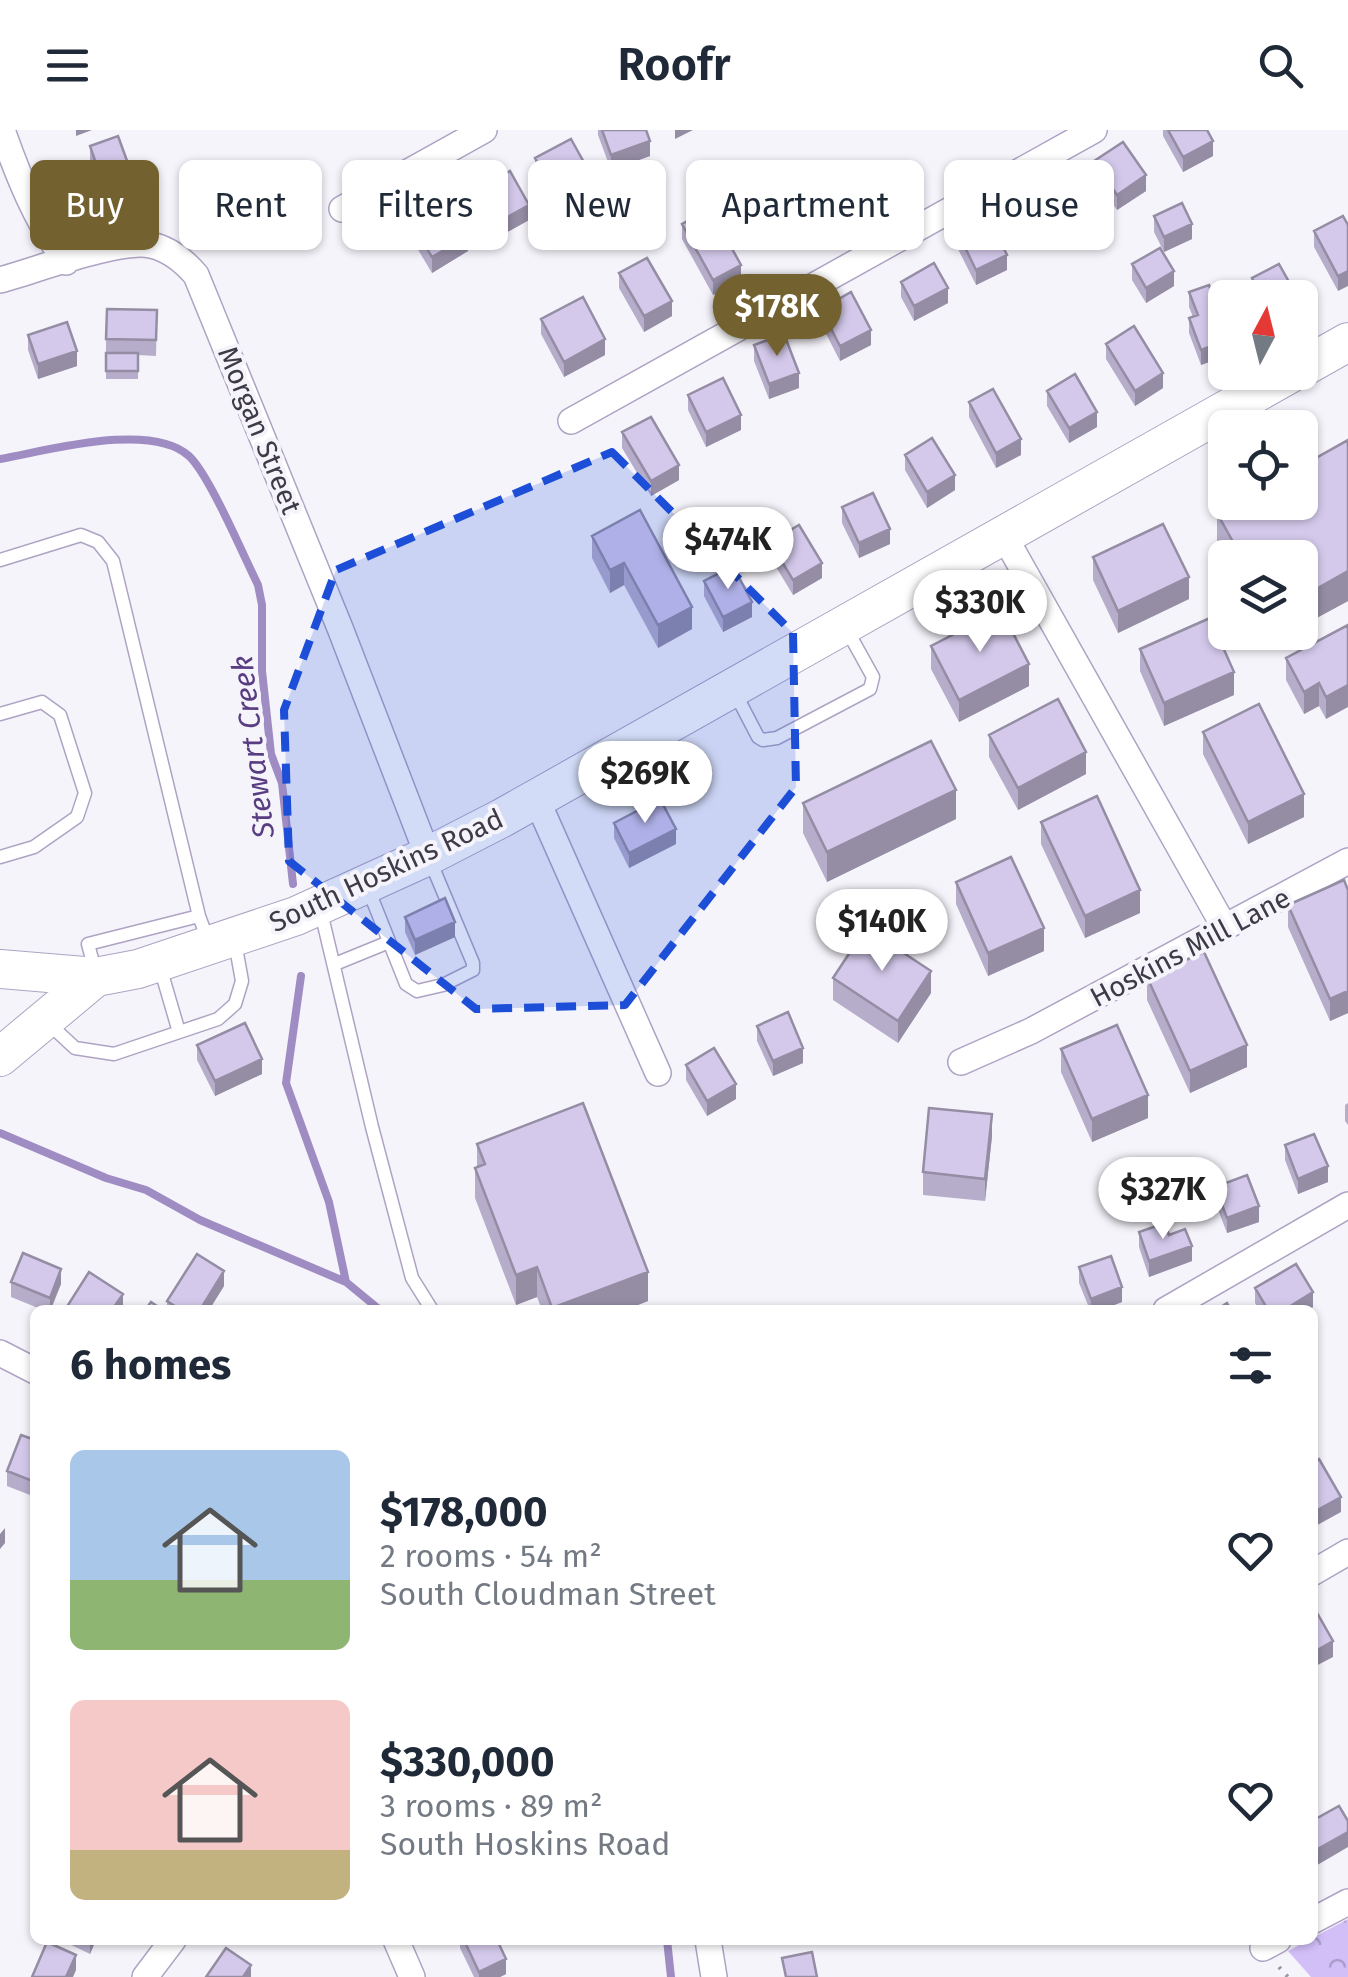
<!DOCTYPE html>
<html lang="en">
<head>
<meta charset="utf-8">
<style>
  body { margin:0; font-family:"Fira Sans",sans-serif; background:#f6f6f7; color:#1f2937; height:100vh; display:flex; flex-direction:column; font-size:38px; white-space:nowrap }
  * { box-sizing:border-box; margin:0 }
  p { font-size:32px; color:#747a83 }
  .icon { flex:none; width:55px; height:55px; fill:none; stroke:currentColor; stroke-width:2; stroke-linecap:round; stroke-linejoin:round }
  .map { position:relative; flex:1; overflow:hidden }
  .side { position:absolute; left:30px; top:1175px; width:1288px; height:640px; display:flex; flex-direction:column; background:#fff; border-radius:15px; box-shadow:0 2px 8px #0004 }
  .side>* { flex:none }
  .guide { position:absolute; left:30px; top:30px; width:1290px; height:90px; display:flex; gap:20px }
  .needle { width:65px; rotate:7deg }
  .fabs { position:absolute; left:1208px; top:150px; display:grid; gap:20px }
  .fabs a { display:grid; place-items:center; width:110px; height:110px; border-radius:15px; background:#fff; box-shadow:0 2px 8px #0004; font-size:50px }
  .price { position:absolute; translate:-50% -85px; padding:0 22px; border-radius:35px; background:#fff; color:#222; font-size:32px; line-height:65px; filter:drop-shadow(0 2px 5px #0008) }
  .price::after { content:''; position:absolute; left:50%; top:60px; width:30px; height:22px; margin-left:-15px; background:inherit; clip-path:polygon(0 0,100% 0,50% 100%) }
  .price.on { background:#73612f; color:#fff }
  ul { padding:0; list-style:none }
  li { display:flex; align-items:center; gap:30px; height:250px; padding:0 40px }
  li span { display:grid; place-items:center; flex:none; width:280px; height:200px; border-radius:15px; color:#555 }
  li>.icon { margin-inline-start:auto }
  span .icon { width:120px; height:120px; fill:#fffc; stroke-width:1 }
  li b { font-size:42px }
  h2 { display:flex; justify-content:space-between; align-items:center; height:120px; padding:0 40px; font-size:42px }
  .chip { padding:0 35px; border-radius:15px; background:#fff; box-shadow:0 2px 8px #0004; font-size:35px; line-height:90px }
  .chip.on { background:#73612f; color:#fff }
  header { display:flex; justify-content:space-between; align-items:center; height:130px; padding:0 40px; background:#fff; font-size:45px; font-weight:600 }
  .map>svg:first-child { display:block }
  .forest { fill:url(#forest-crowns) }
  .lines { fill:none; stroke-linecap:round; stroke-linejoin:round }
  .stream { stroke:#9f8cc3; stroke-width:8 }
  .lane-casing { stroke:#aea3c3; stroke-width:15 }
  .street-casing { stroke:#aea3c3; stroke-width:28 }
  .secondary-casing { stroke:#aea3c3; stroke-width:40 }
  .path { stroke:#9a97a1; stroke-width:4; stroke-dasharray:2.5 8; stroke-linecap:butt }
  .lane { stroke:#fff; stroke-width:12 }
  .street { stroke:#fff; stroke-width:25 }
  .secondary { stroke:#fff; stroke-width:38 }
  .wall { fill:#b6adca }
  .shaded-wall { fill:#948da4 }
  .building { fill:#d4c9eb; stroke:#948da4; stroke-width:2.5 }
  .marked { fill:#1d4ed8; fill-opacity:0.2; stroke:#1d4ed8; stroke-width:8; stroke-dasharray:20 12; stroke-linejoin:round }
  .labels { text-anchor:middle; stroke-width:8; stroke-linejoin:round; paint-order:stroke }
  .street-label { font-size:28px; fill:#3e3a47; stroke:#f6f4fb }
  .water-label { font-size:30px; font-style:italic; fill:#593d82; stroke:#f6f4fb }
</style>
</head>
<body>
<header><svg class="icon" aria-label="menu" viewBox="0 0 24 24"><path d="M4 6h16M4 12h16M4 18h16"/></svg>Roofr<svg class="icon" aria-label="search" viewBox="0 0 24 24"><circle cx="10" cy="10" r="6"/><path d="M15 15l6 6"/></svg></header>
<div class="map">
<svg width="1348" height="1847" viewBox="0 0 1348 1847">
  <defs>
    <pattern id="forest-crowns" width="20" height="18" patternUnits="userSpaceOnUse" patternTransform="scale(2.5)"><rect width="20" height="18" fill="#d2bff8"/><path d="M2 6a3 3 0 1 1 6 0M12 15a3 3 0 1 1 6 0" fill="none" stroke="#ac9ccb"/></pattern>
  </defs>
  <rect width="100%" height="100%" fill="#f6f4fb"/>
  <path class="forest" d="M1348,1789V1847H1311L1288,1821Z"/>
  <g class="lines">
    <path class="stream" d="M0,329C46,321 151,291 189,326C210,346 243,425 258,455L262,475V541L271,624L282,653L293,754
      M301,846L286,953L329,1072L346,1152
      M0,1003L106,1048L146,1060L200,1090L346,1152L380,1180
      M667,1810L671,1847"/>
    <defs>
      <path id="lane" d="M0,430L81,405L98,412L113,431L199,786L209,813
        M733,559L758,607L763,610L777,608L870,559L873,547L847,500
        M0,584L42,572L60,585L85,663L77,687L34,717L0,727
        M367,756L406,854L417,861L443,855L473,840V833L429,728
        M320,778L372,997L412,1148L432,1180
        M335,834L389,812
        M160,837L179,902
        M96,844L88,814L199,786
        M47,892L75,918L114,924L218,889L235,874L242,851L235,812"/>
      <path id="street" d="M2,0C19,48 36,90 66,132
        M342,79L484,0
        M0,150C34,141 120,108 151,115C169,119 184,131 196,145L340,498L428,726
        M571,291L1094,0
        M1003,404L1225,798
        M536,668L658,943
        M961,932L1031,901L1348,731
        M1166,1180L1348,1075
        M0,1223L35,1241
        M1312,1443L1348,1422
        M1312,1791L1348,1772
        M396,1810L412,1847
        M708,1810L714,1847
        M1263,1818L1278,1810
        M145,1847L173,1810"/>
      <path id="secondary" d="M1300,239L1348,212
        M0,839L96,847
        M0,927L96,847L138,839L296,786L428,726L502,688L1293,242"/>
    </defs>
    <use href="#lane" class="lane-casing"/>
    <use href="#street" class="street-casing"/>
    <use href="#secondary" class="secondary-casing"/>
    <path class="path" d="M1279,1837L1288,1847"/>
    <use href="#lane" class="lane"/>
    <use href="#street" class="street"/>
    <use href="#secondary" class="secondary"/>
  </g>
  <path class="wall" d="M598,0H646L650,26L611,40L598,5Z
    M1163,0H1207L1213,26L1183,42L1163,6Z
    M90,16L134,65L105,75L90,31Z
    M535,28L586,51L551,71L535,44Z
    M1094,31L1146,61L1117,80L1094,46Z
    M474,61L529,90L493,110L474,77Z
    M1027,64L1075,103L1044,117L1027,79Z
    M1154,86L1192,109L1164,122L1154,102Z
    M1343,86L1338,161L1314,117V101Z
    M682,94L741,150L713,165L682,109Z
    M414,98L468,121L432,143L414,113Z
    M958,103L1007,140L976,155L958,119Z
    M1132,134L1174,156L1146,173L1132,150Z
    M619,143L672,186L644,202L619,158Z
    M1252,148L1298,168H1254L1252,164Z
    M901,152L948,173L914,191L901,167Z
    M1189,162L1225,198V226L1201,235L1189,203V188L1193,187L1189,177Z
    M821,179L871,215L840,231L821,194Z
    M157,180L156,226L138,225V249H106V209Z
    M541,189L605,225L564,247L541,204Z
    M28,205L77,236L38,249L28,220Z
    M1106,214L1163,258L1135,276L1106,229Z
    M754,215L799,258L769,269L754,231Z
    M1047,261L1097,297L1069,313L1047,276Z
    M688,265L741,300L706,317L688,280Z
    M969,272L1021,325L996,338L969,287Z
    M622,302L679,350L651,366L622,318Z
    M1348,310V471L1300,497V428H1225L1217,412V383Z
    M905,325L955,360L927,378L905,340Z
    M842,377L890,414L859,428L842,393Z
    M640,380L692,499L658,518L624,455L610,463L592,428V406Z
    M770,412L822,448L793,465L770,427Z
    M1093,427L1189,469L1118,503L1093,450Z
    M704,451L752,487L723,502L704,466Z
    M1348,495L1326,589L1319,576L1304,584L1286,550V528Z
    M931,516L1029,556L959,592L931,539Z
    M1140,519L1234,565L1164,596L1140,541Z
    M1203,602L1304,687L1248,714L1203,624Z
    M989,605L1086,644L1018,680L989,627Z
    M803,673L956,689L827,752L803,703Z
    M1041,692L1140,783L1085,808L1041,714Z
    M614,693L676,714L629,738L614,708Z
    M956,752L1044,821L988,846L956,774Z
    M1348,760V883L1330,891L1288,797V775Z
    M405,787L455,807L415,825L405,802Z
    M1147,847L1247,937L1190,963L1147,870Z
    M833,848L931,863L898,913L833,870Z
    M757,896L803,933L773,946L757,911Z
    M197,915L262,944L215,966L197,930Z
    M1061,919L1148,988L1092,1012L1061,942Z
    M686,935L736,969L707,986L686,950Z
    M1348,973V995L1345,991V975Z
    M992,1006L985,1071L923,1065V1042Z
    M477,1014L648,1171L625,1180H542L537,1167L516,1175L475,1068V1038L477,1037Z
    M1285,1015L1328,1052L1298,1064L1285,1030Z
    M1215,1057L1259,1092L1227,1103L1215,1072Z
    M1139,1102L1169,1105L1192,1131L1149,1147L1139,1117Z
    M1079,1137L1122,1172L1101,1180H1090L1079,1153Z
    M11,1152L61,1154L51,1180H43L11,1167Z
    M224,1156L209,1180H167V1171Z
    M1255,1158L1313,1177L1309,1180H1259L1255,1173Z
    M35,1310V1367L7,1356V1341Z
    M61,1810H96L90,1824Z
    M460,1810H497L506,1844L500,1847H474L460,1818Z"/>
  <path class="shaded-wall" d="M76,0H92L76,6Z
    M675,0H693L675,9Z
    M650,11V26L611,40V25Z
    M1213,11V26L1183,42V27Z
    M586,36V51L551,71V56Z
    M1146,45V61L1117,80V65Z
    M134,50V65L105,75V60Z
    M529,75V90L493,110V95Z
    M1075,88V103L1044,117V102Z
    M1192,94V109L1164,122V107Z
    M468,106V121L432,143V127Z
    M1007,125V140L976,155V140Z
    M741,135V150L713,165V150Z
    M1174,141V156L1146,173V158Z
    M1348,141V156L1338,161V146Z
    M948,158V173L914,191V176Z
    M672,171V186L644,202V186Z
    M871,200V215L840,231V216Z
    M605,209V225L564,247V232Z
    M1225,211V226L1201,235V220Z
    M77,221V236L38,249V234Z
    M799,243V258L769,269V254Z
    M1163,243V258L1135,276V261Z
    M1097,282V297L1069,313V298Z
    M741,285V300L706,317V302Z
    M1021,309V325L996,338V323Z
    M679,335V350L651,366V351Z
    M955,345V360L927,378V362Z
    M890,399V414L859,428V413Z
    M624,433V455L610,463V440Z
    M822,433V448L793,465V450Z
    M1348,441V471L1300,497V468Z
    M1189,447V469L1118,503V481Z
    M752,472V487L723,502V487Z
    M692,477V499L658,518V495Z
    M1272,502H1290L1272,512Z
    M1029,534V556L959,592V570Z
    M1234,542V565L1164,596V573Z
    M1319,553V576L1304,584V562Z
    M1348,555V577L1326,589V567Z
    M1086,622V644L1018,680V658Z
    M956,660V689L827,752V722Z
    M1304,664V687L1248,714V692Z
    M676,699V714L629,738V723Z
    M1140,760V783L1085,808V786Z
    M455,792V807L415,825V810Z
    M1044,798V821L988,846V823Z
    M931,841V863L898,913V891Z
    M1348,861V883L1330,891V869Z
    M1247,915V937L1190,963V941Z
    M803,918V933L773,946V931Z
    M262,929V944L215,966V951Z
    M736,954V969L707,986V971Z
    M1148,965V988L1092,1012V989Z
    M992,984V1006L985,1071V1049Z
    M1328,1036V1052L1298,1064V1049Z
    M1259,1076V1092L1227,1103V1088Z
    M1192,1116V1131L1149,1147V1131Z
    M537,1137V1167L516,1175V1145Z
    M61,1139V1154L50,1180V1168Z
    M224,1141V1156L209,1180H200Z
    M648,1142V1171L625,1180H552V1178Z
    M1122,1157V1172L1101,1180H1091V1169Z
    M1313,1162V1177L1309,1180H1284Z
    M123,1164V1179L112,1180Z
    M1341,1367V1382L1312,1398V1383Z
    M5,1398V1413L0,1419V1404Z
    M1333,1511V1527L1312,1538V1523Z
    M1348,1702V1717L1314,1737V1721Z
    M90,1810H96L90,1824Z
    M76,1825V1840L73,1847H66Z
    M506,1829V1844L500,1847H479V1842Z
    M251,1835V1847H243Z"/>
  <path class="building" d="M602,0H646L650,11L611,25Z
    M1168,0H1207L1213,11L1183,27Z
    M118,6L134,50L105,60L90,16Z
    M571,9L586,36L551,56L535,28Z
    M1123,12L1146,45L1117,65L1094,31Z
    M510,41L529,75L493,95L474,61Z
    M1059,50L1075,88L1044,102L1027,64Z
    M1182,73L1192,94L1164,107L1154,86Z
    M450,76L468,106L432,127L414,98Z
    M710,79L741,135L713,150L682,94Z
    M1343,86L1348,95V141L1338,146L1314,101Z
    M989,88L1007,125L976,140L958,103Z
    M1160,118L1174,141L1146,158L1132,134Z
    M647,128L672,171L644,186L619,143Z
    M934,133L948,158L914,176L901,152Z
    M1279,134L1298,168H1263L1252,148Z
    M1209,155L1225,198V211L1201,220L1189,188L1198,185L1189,162Z
    M851,162L871,200L840,216L821,179Z
    M583,167L605,209L564,232L541,189Z
    M107,179L157,180L156,210L106,209Z
    M67,192L77,221L38,234L28,205Z
    M1134,196L1163,243L1135,261L1106,214Z
    M784,204L799,243L769,254L754,215Z
    M106,223H138V241H106Z
    M1075,244L1097,282L1069,298L1047,261Z
    M723,248L741,285L706,302L688,265Z
    M993,259L1021,309L996,323L969,272Z
    M651,287L679,335L651,351L622,302Z
    M932,308L955,345L927,362L905,325Z
    M1348,310V441L1300,468V428H1242L1217,383L1236,372H1300V337Z
    M873,363L890,399L859,413L842,377Z
    M640,380L692,477L658,495L624,433L610,440L592,406Z
    M1163,394L1189,447L1118,481L1093,427Z
    M799,395L822,433L793,450L770,412Z
    M733,436L752,472L723,487L704,451Z
    M1001,480L1029,534L959,570L931,516Z
    M1210,488L1234,542L1164,573L1140,519Z
    M1348,495V555L1326,567L1319,553L1304,562L1286,528Z
    M1058,569L1086,622L1018,658L989,605Z
    M1259,574L1304,664L1248,692L1203,602Z
    M931,611L956,660L827,722L803,673Z
    M1097,666L1140,760L1085,786L1041,692Z
    M660,669L676,699L629,723L614,693Z
    M1011,727L1044,798L988,823L956,752Z
    M1344,750L1348,760V861L1330,869L1288,775Z
    M445,768L455,792L415,810L405,787Z
    M866,798L931,841L898,891L833,848Z
    M1204,822L1247,915L1190,941L1147,847Z
    M788,882L803,918L773,931L757,896Z
    M245,893L262,929L215,951L197,915Z
    M1117,895L1148,965L1092,989L1061,919Z
    M714,918L736,954L707,971L686,935Z
    M583,973L648,1142L552,1178L537,1137L516,1145L475,1038L485,1034L477,1014Z
    M929,978L992,984L985,1049L923,1042Z
    M1314,1004L1328,1036L1298,1049L1285,1015Z
    M1247,1045L1259,1076L1227,1088L1215,1057Z
    M1165,1093L1169,1105L1185,1099L1192,1116L1149,1131L1139,1102Z
    M23,1123L61,1139L50,1168L11,1152Z
    M197,1124L224,1141L200,1180H181L167,1171Z
    M1111,1126L1122,1157L1091,1169L1079,1137Z
    M1296,1134L1313,1162L1284,1180H1268L1255,1158Z
    M89,1142L123,1164L112,1180H76L68,1175Z
    M151,1172L163,1180H145Z
    M1227,1173L1231,1180H1216Z
    M21,1305L35,1310V1352L7,1341Z
    M1319,1329L1341,1367L1312,1383V1332Z
    M1312,1474L1333,1511L1312,1523Z
    M1339,1676L1348,1691V1702L1314,1721L1312,1718V1691Z
    M464,1810H497L506,1829L479,1842Z
    M47,1812L76,1825L66,1847H32Z
    M226,1818L251,1835L243,1847H206Z
    M812,1822L817,1847H786L782,1828Z"/>
  <path class="marked" d="M612,322L793,503L796,657L625,875L476,879L289,731L284,580L336,440Z"/>
  <g class="labels">
    <g class="street-label">
      <text transform="translate(260 300) rotate(68)" y="10">Morgan Street</text>
      <text transform="translate(386 740) rotate(-25)" y="10">South Hoskins Road</text>
      <text transform="translate(1190 817) rotate(-28)" y="10">Hoskins Mill Lane</text>
    </g>
    <g class="water-label">
      <text transform="translate(253 617) rotate(-97)" y="10">Stewart Creek</text>
    </g>
  </g>
</svg>
<div class="fabs">
<a><svg class="needle" viewBox="-14 -14 28 28"><path d="M0-13l5 13h-10z" fill="#e53935"/><path d="M0 13l5-13h-10z" fill="#747a83"/></svg></a>
<a><svg class="icon" aria-label="locate" viewBox="0 0 24 24"><circle cx="12" cy="12" r="6"/><path d="M12 2v4M12 18v4M2 12h4M18 12h4"/></svg></a>
<a><svg class="icon" aria-label="layers" viewBox="0 0 24 24"><path d="M12 4l9 5-9 5-9-5zM3 14l9 5 9-5"/></svg></a>
</div>
<b class="price on" style="left:777px;top:229px">$178K</b>
<b class="price" style="left:728px;top:462px">$474K</b>
<b class="price" style="left:980px;top:525px">$330K</b>
<b class="price" style="left:645px;top:696px">$269K</b>
<b class="price" style="left:882px;top:844px">$140K</b>
<b class="price" style="left:1163px;top:1112px">$327K</b>
<div class="guide">
<a class="chip on">Buy</a>
<a class="chip">Rent</a>
<a class="chip">Filters</a>
<a class="chip">New</a>
<a class="chip">Apartment</a>
<a class="chip">House</a>
</div>
<section class="side">
<h2>6 homes<svg class="icon" aria-label="filters" viewBox="0 0 24 24"><path d="M4 7h16M4 17h16"/><circle cx="9" cy="7" r="2"/><circle cx="15" cy="17" r="2"/></svg></h2>
<ul>
<li><span style="background:linear-gradient(#a9c7e8 65%,#8fb573 0)"><svg class="icon" aria-label="home" viewBox="0 0 24 24"><path d="M3 11l9-7 9 7M6 9v11h12V9"/></svg></span><div><b>$178,000</b><p>2 rooms · 54 m²</p><p>South Cloudman Street</p></div><svg class="icon" aria-label="heart" viewBox="0 0 24 24"><path d="M12 20l-8-8c-3-5 5-10 8-4 3-6 11-1 8 4z"/></svg></li>
<li><span style="background:linear-gradient(#f6c9c9 75%,#c2b280 0)"><svg class="icon" aria-label="home" viewBox="0 0 24 24"><path d="M3 11l9-7 9 7M6 9v11h12V9"/></svg></span><div><b>$330,000</b><p>3 rooms · 89 m²</p><p>South Hoskins Road</p></div><svg class="icon" aria-label="heart" viewBox="0 0 24 24"><path d="M12 20l-8-8c-3-5 5-10 8-4 3-6 11-1 8 4z"/></svg></li>
</ul>
</section>
</div>
</body>
</html>
